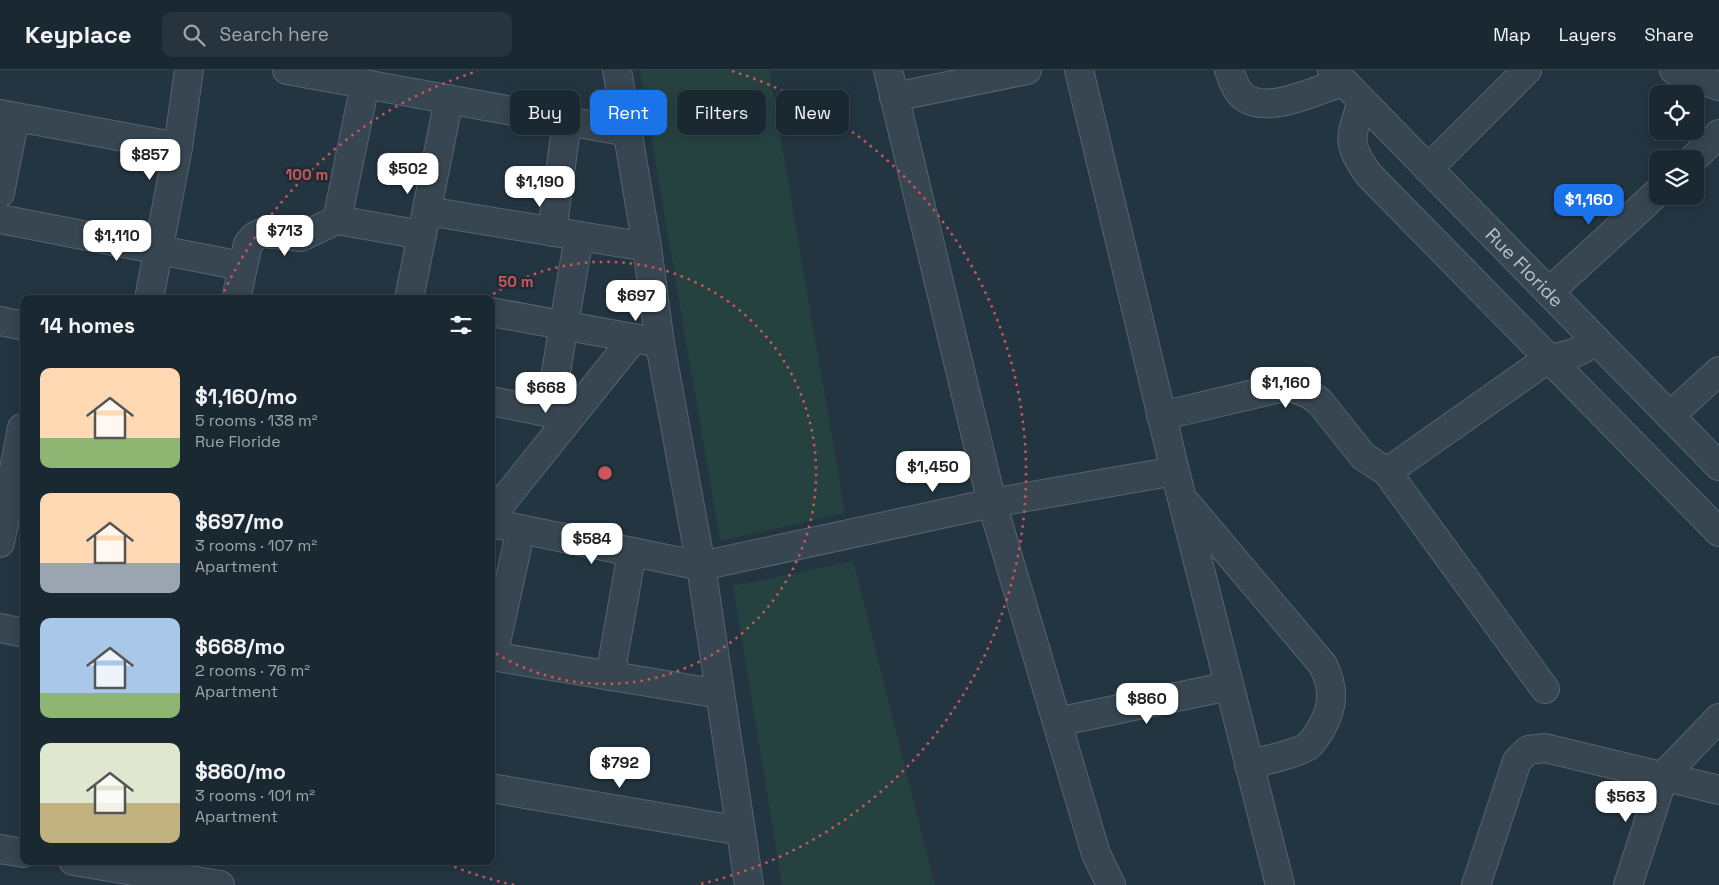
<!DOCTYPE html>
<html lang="en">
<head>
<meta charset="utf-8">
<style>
  body { margin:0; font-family:"Space Grotesk",sans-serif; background:#27343d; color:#f1f3f6; height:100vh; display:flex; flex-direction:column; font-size:19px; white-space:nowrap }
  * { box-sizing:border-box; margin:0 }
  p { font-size:16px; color:#9fa6ab }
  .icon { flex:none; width:28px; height:28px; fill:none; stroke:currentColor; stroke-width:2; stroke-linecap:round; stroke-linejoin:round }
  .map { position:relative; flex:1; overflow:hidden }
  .drawer { position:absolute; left:20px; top:225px; width:475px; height:570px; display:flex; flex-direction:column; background:#1a2831; border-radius:10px; box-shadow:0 2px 12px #0003,0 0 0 1px #38444d }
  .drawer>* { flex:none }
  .banner { position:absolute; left:510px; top:20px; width:475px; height:45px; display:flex; gap:10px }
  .tools { position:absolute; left:1649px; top:15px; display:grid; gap:10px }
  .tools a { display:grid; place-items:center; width:55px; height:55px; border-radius:10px; background:#1a2831; box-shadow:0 2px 12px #0003,0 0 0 1px #38444d; font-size:25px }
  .price { position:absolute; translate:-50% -42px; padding:0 11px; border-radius:10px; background:#fff; color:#222; font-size:16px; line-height:32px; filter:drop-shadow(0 1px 2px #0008) }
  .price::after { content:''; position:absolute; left:50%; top:30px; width:15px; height:11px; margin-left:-8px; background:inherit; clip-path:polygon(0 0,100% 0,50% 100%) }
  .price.on { background:#1a73e8; color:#fff }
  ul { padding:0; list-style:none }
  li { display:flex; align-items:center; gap:15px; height:125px; padding:0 20px }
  li span { display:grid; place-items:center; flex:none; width:140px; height:100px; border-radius:10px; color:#555 }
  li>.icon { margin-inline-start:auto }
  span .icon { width:60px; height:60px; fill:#fffc; stroke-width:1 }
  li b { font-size:21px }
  h2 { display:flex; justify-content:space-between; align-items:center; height:60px; padding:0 20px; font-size:21px }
  .pill { padding:0 18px; border-radius:10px; background:#1a2831; box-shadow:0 2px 12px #0003,0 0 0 1px #38444d; font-size:18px; line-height:45px }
  .pill.on { background:#1a73e8; color:#fff }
  header { display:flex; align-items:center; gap:30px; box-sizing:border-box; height:70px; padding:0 25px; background:#1a2831; border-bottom:1px solid #38444d }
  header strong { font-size:24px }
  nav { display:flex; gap:28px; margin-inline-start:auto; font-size:18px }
  .search { width:350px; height:45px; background:#27343d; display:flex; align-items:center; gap:12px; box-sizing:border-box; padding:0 18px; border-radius:10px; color:#9fa6ab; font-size:19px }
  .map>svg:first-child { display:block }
  .green { fill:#254241 }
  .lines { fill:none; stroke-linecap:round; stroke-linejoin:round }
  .minor-casing { stroke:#55646e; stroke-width:30 }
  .minor { stroke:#374651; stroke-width:28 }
  .ring { fill:none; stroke:#cc5659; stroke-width:2.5; stroke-dasharray:2.5 5 }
  .labels { text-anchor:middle; stroke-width:5; stroke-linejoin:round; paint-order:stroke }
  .street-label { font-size:19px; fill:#b3c1cb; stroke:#1c2b36 }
  .centre { fill:#cc5659; stroke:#1c2b36; stroke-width:2.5 }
  .ring-label { font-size:15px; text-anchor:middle; font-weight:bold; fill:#cc5659; stroke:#1c2b36; stroke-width:5; stroke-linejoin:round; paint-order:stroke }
</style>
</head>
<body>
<header>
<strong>Keyplace</strong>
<div class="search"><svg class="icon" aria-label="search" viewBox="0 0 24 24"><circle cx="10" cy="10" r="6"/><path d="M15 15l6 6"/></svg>Search here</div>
<nav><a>Map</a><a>Layers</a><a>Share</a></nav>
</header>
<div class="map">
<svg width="1719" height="815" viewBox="0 0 1719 815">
  <rect width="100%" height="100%" fill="#233541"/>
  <path class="green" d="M640,0H769L845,443L720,471Z
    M853,491L935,815H782L733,516Z"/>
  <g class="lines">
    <defs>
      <g id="minor">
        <path d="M287,0L628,62"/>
        <path d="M617,0L647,177L660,274L701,496L749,815"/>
        <path d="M888,0L992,433L1096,784L1111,815"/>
        <path d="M1079,0L1175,401L1280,815"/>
        <path d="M1229,0C1232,9 1236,21 1244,27C1268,45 1316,20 1343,12"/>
        <path id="s1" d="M1332,0L1719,396"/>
        <path d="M1674,0L1719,16"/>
        <path d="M365,14L337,150L422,165"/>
        <path d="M894,27L1027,0"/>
        <path d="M1362,31C1351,68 1345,72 1369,105L1719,462"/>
        <path d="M0,44L178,77"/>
        <path d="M1693,89L1719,64"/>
        <path d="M1428,99L1527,0"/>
        <path d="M0,123L15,47"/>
        <path d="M427,141L647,177"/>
        <path d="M0,149L242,196"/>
        <path d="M552,162L567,51"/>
        <path d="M1549,222L1658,122"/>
        <path d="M149,229L178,77L189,0"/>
        <path d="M236,229L248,174L255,166L262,163L301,167L337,150"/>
        <path d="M409,229L449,29"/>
        <path d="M491,242L649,271"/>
        <path d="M0,251L24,256"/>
        <path d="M491,331L566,346"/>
        <path d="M549,343L579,166"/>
        <path d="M1161,346L1288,316L1309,324L1320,332L1363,386L1387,402L1545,619"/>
        <path d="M1670,346L1719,301"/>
        <path d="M1387,402L1549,288C1567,287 1582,282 1596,270"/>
        <path d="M1187,434L1323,595C1334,618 1334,635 1322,657C1318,664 1314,671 1308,676C1299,683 1262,691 1249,695"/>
        <path d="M491,446L634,268"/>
        <path d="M491,453L701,496L992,433L1175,401"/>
        <path d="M0,473L22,358"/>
        <path d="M0,558L24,563"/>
        <path d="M491,586L720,624"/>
        <path d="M493,586L521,459"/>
        <path d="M610,606L632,482"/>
        <path d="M1057,652L1229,616"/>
        <path d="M491,718L741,761"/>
        <path d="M0,779L24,783"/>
        <path d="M73,791L220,815"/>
        <path d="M1476,815L1517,691L1528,680L1545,678L1719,720"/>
        <path d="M1628,815L1664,705L1719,648"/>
      </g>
    </defs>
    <use href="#minor" class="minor-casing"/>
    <use href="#minor" class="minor"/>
  </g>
  <g class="ring">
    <path d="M487 228A211 211 0 1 1 492 581"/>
    <path d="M514 815A422 422 0 0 1 440 791M221 228A422 422 0 0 1 478 1M732 1A422 422 0 0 1 696 815"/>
  </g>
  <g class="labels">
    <g class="street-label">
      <text dy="7" stroke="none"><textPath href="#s1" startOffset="276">Rue Floride</textPath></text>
    </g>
  </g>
  <circle cx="605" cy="403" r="8" class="centre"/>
  <g class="ring-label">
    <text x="307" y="110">100 m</text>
    <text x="516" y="217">50 m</text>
  </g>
</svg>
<div class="tools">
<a><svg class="icon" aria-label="locate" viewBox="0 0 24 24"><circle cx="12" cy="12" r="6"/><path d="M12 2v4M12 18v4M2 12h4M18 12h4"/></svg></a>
<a><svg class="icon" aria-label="layers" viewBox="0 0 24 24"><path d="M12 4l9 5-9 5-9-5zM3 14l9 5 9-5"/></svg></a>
</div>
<b class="price" style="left:150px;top:111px">$857</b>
<b class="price" style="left:408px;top:125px">$502</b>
<b class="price" style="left:540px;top:138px">$1,190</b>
<b class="price on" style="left:1589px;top:156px">$1,160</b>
<b class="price" style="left:285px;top:187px">$713</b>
<b class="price" style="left:117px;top:192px">$1,110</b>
<b class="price" style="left:636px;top:252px">$697</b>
<b class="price" style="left:1286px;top:339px">$1,160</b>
<b class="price" style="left:546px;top:344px">$668</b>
<b class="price" style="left:933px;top:423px">$1,450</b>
<b class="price" style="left:592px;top:495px">$584</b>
<b class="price" style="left:1147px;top:655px">$860</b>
<b class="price" style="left:620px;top:719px">$792</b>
<b class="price" style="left:1626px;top:753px">$563</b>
<div class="banner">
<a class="pill">Buy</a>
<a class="pill on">Rent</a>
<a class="pill">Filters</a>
<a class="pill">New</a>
</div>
<section class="drawer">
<h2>14 homes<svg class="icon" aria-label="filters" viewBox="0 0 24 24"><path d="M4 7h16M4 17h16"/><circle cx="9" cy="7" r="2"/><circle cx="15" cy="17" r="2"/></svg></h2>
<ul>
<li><span style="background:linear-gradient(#ffd9b3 70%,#8fb573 0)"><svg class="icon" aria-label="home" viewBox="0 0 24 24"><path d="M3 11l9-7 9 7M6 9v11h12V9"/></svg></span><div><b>$1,160/mo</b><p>5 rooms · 138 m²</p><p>Rue Floride</p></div></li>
<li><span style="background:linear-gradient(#ffd9b3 70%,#9aa5b1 0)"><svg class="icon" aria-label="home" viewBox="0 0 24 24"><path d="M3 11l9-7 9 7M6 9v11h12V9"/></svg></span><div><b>$697/mo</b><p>3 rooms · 107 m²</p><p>Apartment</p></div></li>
<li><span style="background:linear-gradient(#a9c7e8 75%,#8fb573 0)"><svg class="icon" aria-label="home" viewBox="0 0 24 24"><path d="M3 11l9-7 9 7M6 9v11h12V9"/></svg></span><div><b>$668/mo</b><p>2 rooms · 76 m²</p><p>Apartment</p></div></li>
<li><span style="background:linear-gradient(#dfe7d0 60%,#c2b280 0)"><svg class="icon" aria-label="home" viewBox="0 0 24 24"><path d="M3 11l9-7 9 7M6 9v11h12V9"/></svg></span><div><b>$860/mo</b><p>3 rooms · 101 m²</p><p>Apartment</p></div></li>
</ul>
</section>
</div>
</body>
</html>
